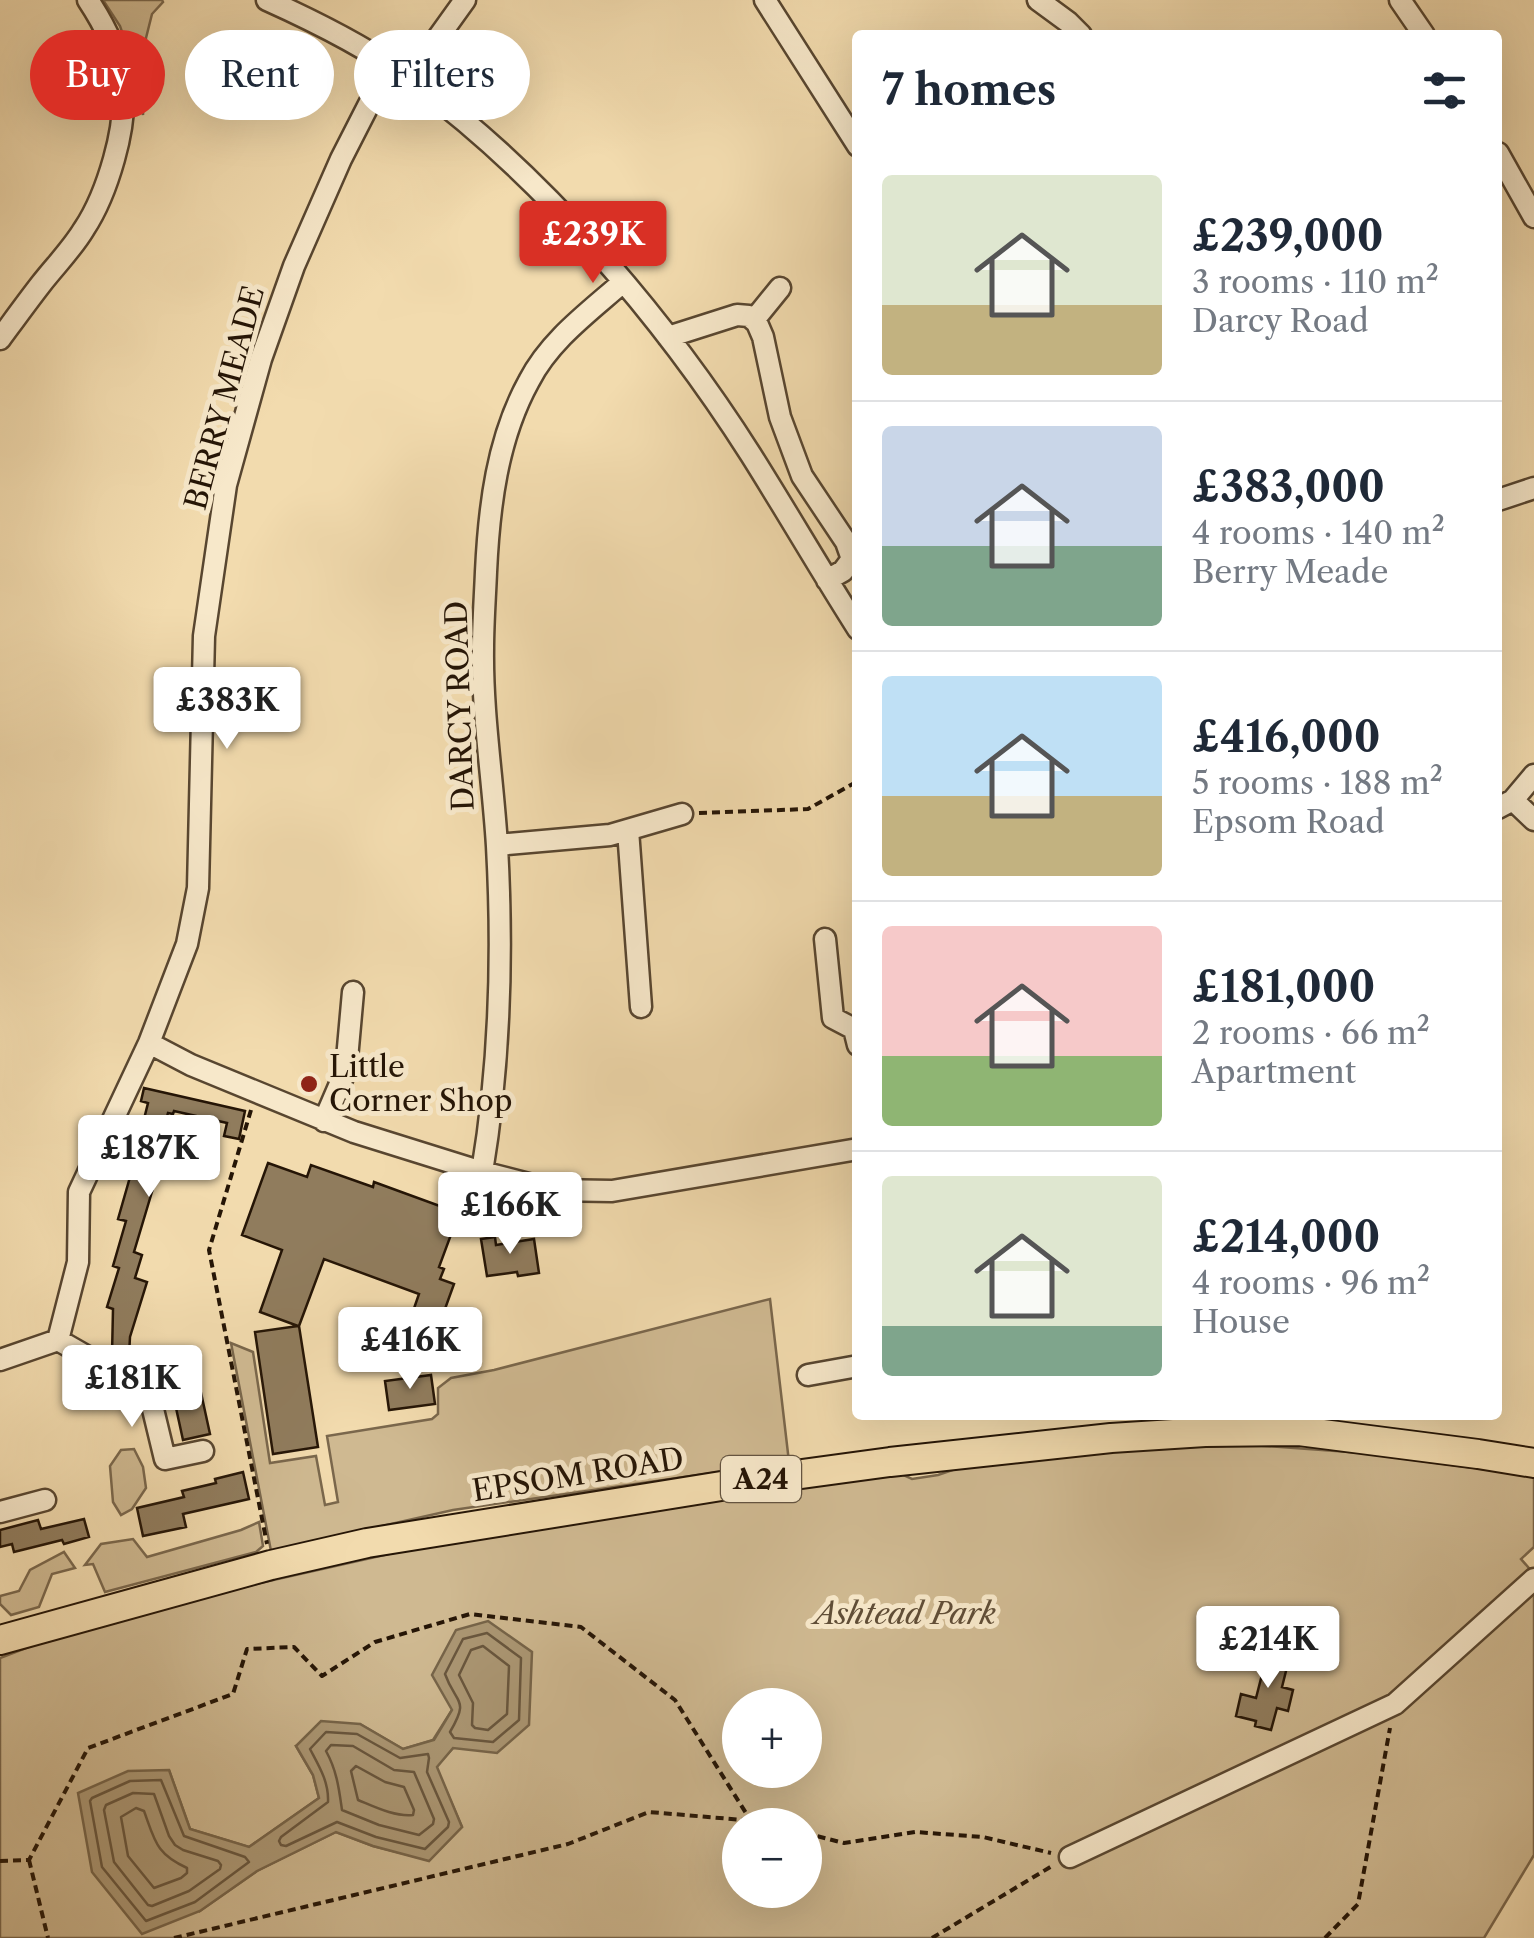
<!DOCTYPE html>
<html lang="en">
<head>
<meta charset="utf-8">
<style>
  body { margin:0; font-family:"Libre Caslon Text",serif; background:#f6f6f7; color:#1f2937; height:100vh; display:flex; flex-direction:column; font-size:38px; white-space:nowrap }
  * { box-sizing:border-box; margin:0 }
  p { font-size:32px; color:#747a83 }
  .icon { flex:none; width:55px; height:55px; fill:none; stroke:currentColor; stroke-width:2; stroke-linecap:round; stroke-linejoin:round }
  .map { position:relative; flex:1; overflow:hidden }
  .sheet { position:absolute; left:852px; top:30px; width:650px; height:1390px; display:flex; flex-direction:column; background:#fff; border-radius:10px; box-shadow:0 10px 40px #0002 }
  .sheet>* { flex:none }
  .guide { position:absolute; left:30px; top:30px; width:672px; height:90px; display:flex; gap:20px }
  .controls { position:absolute; left:722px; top:1688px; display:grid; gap:20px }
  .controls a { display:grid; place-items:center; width:100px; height:100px; border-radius:50%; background:#fff; box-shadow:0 10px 40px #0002; font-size:50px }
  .price { position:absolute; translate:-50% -85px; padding:0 22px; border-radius:10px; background:#fff; color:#222; font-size:32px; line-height:65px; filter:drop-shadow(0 2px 5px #0008) }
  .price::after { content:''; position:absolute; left:50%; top:60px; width:30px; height:22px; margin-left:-15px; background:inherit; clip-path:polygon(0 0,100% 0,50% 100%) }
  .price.current { background:#d93025; color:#fff }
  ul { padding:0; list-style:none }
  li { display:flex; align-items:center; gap:30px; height:250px; padding:0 30px }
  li+li { border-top:2px solid #e0e1e3 }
  li span { display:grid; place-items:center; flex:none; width:280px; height:200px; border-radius:10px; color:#555 }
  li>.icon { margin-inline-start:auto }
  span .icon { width:120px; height:120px; fill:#fffc; stroke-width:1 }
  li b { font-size:42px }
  h2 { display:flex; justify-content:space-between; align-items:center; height:120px; padding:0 30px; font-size:42px }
  .tag { padding:0 35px; border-radius:45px; background:#fff; box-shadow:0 10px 40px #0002; font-size:35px; line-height:90px }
  .tag.current { background:#d93025; color:#fff }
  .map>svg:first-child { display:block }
  .green { fill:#cfb991; stroke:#7a674c; stroke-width:2.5; fill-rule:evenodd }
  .water { fill:#ac9875; stroke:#766449; stroke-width:2.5 }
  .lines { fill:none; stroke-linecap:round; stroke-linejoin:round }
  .shore { stroke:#68563e; stroke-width:2.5 }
  .building { fill:#907c5d; stroke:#251506; stroke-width:2.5 }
  .minor-casing { stroke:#584630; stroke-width:25 }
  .highway-casing { stroke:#251506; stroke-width:32 }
  .path { stroke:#251506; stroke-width:4; stroke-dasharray:8 5; stroke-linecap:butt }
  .minor { stroke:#f7e8ca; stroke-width:20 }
  .highway { stroke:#f2dbae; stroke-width:28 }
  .poi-dot { fill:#8f2418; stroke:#f7e8ca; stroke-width:4 }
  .labels { text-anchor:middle; stroke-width:10; stroke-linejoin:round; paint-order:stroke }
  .shield { fill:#f7e8ca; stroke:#645441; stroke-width:2.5 }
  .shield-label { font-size:28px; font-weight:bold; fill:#251506 }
  .street-label { font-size:30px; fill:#251506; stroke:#f7e8ca }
  .poi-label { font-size:30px; fill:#251506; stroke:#f7e8ca; text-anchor:start }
  .park-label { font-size:30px; font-style:italic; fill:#604e37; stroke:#f7e8ca }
</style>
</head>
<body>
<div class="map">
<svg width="1534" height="1938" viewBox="0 0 1534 1938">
  <rect width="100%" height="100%" fill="#f2dbae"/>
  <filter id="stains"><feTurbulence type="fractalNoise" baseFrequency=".002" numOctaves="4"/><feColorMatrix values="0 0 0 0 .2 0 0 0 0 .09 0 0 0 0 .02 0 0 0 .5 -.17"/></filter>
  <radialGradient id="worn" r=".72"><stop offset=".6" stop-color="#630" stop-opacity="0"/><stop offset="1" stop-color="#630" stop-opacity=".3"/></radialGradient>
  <path class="green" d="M103,0H162L163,2L152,14L146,38L143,115L126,43L120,26Z
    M770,1299L789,1462L453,1510L271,1551L231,1343L253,1352L270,1463L316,1456L325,1505L338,1502L327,1436L432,1419L438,1414V1388L451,1378L494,1370Z
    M1251,1445L1363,1453L1534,1476V1547L1521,1559L1534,1574V1855L1484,1938H0V1658L52,1638L260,1583L442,1542L895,1471L912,1479L938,1475L973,1463L1093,1450ZM740,1705H805V1770H740ZM452,1710L453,1748L436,1767L462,1827L429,1860L373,1846L336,1832L257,1871L200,1911L169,1770L190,1829L249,1847L319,1798L313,1775L296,1746L360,1724L403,1749L433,1740ZM740,1825H805V1890H740Z
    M134,1449L143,1467L146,1488L132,1509L121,1515L113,1502L110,1466L121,1450Z
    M259,1522L263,1546L256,1552L105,1592L93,1564L85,1565L101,1544L133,1539L147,1557L241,1530Z
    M64,1552L75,1568L52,1574L39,1607L11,1615L0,1604V1596L19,1591L30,1570Z"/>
  <path class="water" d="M488,1621L532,1652L529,1725L497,1753L453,1748L437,1767L462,1827L429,1861L373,1846L336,1832L257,1871L200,1911L142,1934L92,1872L78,1793L128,1771L169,1770L190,1829L249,1847L319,1798L313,1775L296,1746L321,1721L360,1724L403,1749L434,1740L452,1710L432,1675L456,1630Z"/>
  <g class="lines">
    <path class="shore" d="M487,1633L521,1658L519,1720L493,1742L454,1738L450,1732C470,1698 456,1705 445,1674L463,1639Z
      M483,1646L509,1666L507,1714L488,1730L475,1728L472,1725L473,1703L459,1675L471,1650Z
      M326,1732L357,1734L400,1758L428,1754L429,1758L427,1772L449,1822L448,1827L425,1849L376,1837L337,1822L286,1846L281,1845L279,1841L281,1837L328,1802C329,1782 319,1766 310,1749Z
      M331,1745L353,1746L394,1770L414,1772L434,1819L433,1824L419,1835L379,1825L342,1810C339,1789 337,1771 326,1751Z
      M356,1766L385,1782L404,1787L414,1810L413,1815C395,1817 375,1807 358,1800L351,1771Z
      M161,1780L184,1836L245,1857L249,1862L195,1902L146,1921L102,1867L90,1801L92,1798L130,1781Z
      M133,1793L154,1794L169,1836L175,1845L183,1850L218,1861L221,1865L220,1869L189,1891L152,1906L148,1905L114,1862L104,1810L106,1805Z
      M136,1808L144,1811C155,1841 156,1854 187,1868V1873L181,1878L154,1888L128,1856L121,1817Z"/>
  </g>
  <path class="building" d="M144,1088L245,1111L239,1139L224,1136L227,1123L174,1111L173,1114L168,1113L149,1184L154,1185L134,1252L142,1255L135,1278L147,1282L130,1337L129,1356L112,1355L113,1309L107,1307L119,1268L113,1266L126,1221L118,1219L130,1177L124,1175L136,1130L141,1131L148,1103L141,1101Z
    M268,1163L307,1177L311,1165L373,1187L374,1182L459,1213L439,1267L444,1269L440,1279L454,1284L428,1356L401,1346L419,1294L324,1259L299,1326L318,1447L273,1454L255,1332L298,1326L260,1312L282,1250L242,1235Z
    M495,1237L496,1245L534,1239L539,1273L518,1276L517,1272L487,1276L481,1239Z
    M431,1375L435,1404L389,1410L385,1381Z
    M198,1379L210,1434L183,1440L171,1385Z
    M243,1472L249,1499L183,1514L186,1527L143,1536L137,1508L184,1497L182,1491L216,1483L215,1479Z
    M84,1519L89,1537L64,1544L62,1540L14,1552L12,1544L0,1547V1530L38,1520L41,1529Z
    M1265,1644L1278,1647L1277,1652L1290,1655L1282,1687L1293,1690L1288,1711L1277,1708L1271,1730L1255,1726L1256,1721L1236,1716L1241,1694L1256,1698L1266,1659L1262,1658Z"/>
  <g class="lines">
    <defs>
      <path id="minor" d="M267,0C316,22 368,48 412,80C543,176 664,318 751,455C787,512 821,571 858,629
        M765,0L858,146
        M1038,0L1068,22L1081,35
        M1400,0L1424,35
        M409,78L465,0
        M1498,153L1534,217
        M754,320L780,288
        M668,337L737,315L749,316L757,323L763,337L780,417L802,476L846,542L852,559L843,571L827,580
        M0,339C14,320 27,302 41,284C55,266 72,249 84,229C98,208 107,184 114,159C132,95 125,56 88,0
        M1498,500L1534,488
        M1513,800L1534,820
        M1498,808L1513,800L1534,775
        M628,830L641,1007
        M497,845L610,835L682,814
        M825,939L833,1018L854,1029L858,1045
        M149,1043L191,1065L354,1132L482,1172L552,1190L612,1191L858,1149
        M324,1121L346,1070L353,992
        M482,1172C500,1064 503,954 497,846C493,780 482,714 483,648C483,623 485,597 486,572C489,507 497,439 529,381C550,340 589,312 623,282
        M58,1340L140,1387L151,1401L165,1459L203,1451
        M0,1360L58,1340L78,1262L79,1192L149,1043L187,944L198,888L204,636L226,485L261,359L294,266L341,159L389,65
        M808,1375L858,1366
        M0,1512L45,1500
        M1070,1857L1395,1704L1534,1579"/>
      <path id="highway" d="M0,1640L271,1565L367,1543L765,1479L890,1462L1111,1438L1205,1432L1299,1431L1478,1454L1534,1463"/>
    </defs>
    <use href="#minor" class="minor-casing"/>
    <use href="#highway" class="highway-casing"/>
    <path class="path" d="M699,813L808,809L858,781
      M251,1110L209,1250L267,1544
      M805,1833L844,1843L915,1832L983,1837L1051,1853
      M29,1860L48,1938
      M0,1861L29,1860L88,1748L233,1694L247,1649L294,1647L322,1676L375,1642L470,1614L581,1627L675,1700L751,1821
      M174,1938L568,1844L649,1812L767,1822L778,1825
      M932,1938L1052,1866
      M1325,1938L1358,1904L1390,1728"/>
    <use href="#minor" class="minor"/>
    <use href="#highway" class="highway"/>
  </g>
  <circle class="poi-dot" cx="309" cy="1084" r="10"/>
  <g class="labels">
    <rect class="shield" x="721" y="1456" width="80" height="46" rx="8"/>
    <g class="shield-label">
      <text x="761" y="1489">A24</text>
    </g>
    <g class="street-label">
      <text transform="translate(225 398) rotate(-75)" y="10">BERRY MEADE</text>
      <text transform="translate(460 706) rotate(-92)" y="10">DARCY ROAD</text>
      <text transform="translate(578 1475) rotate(-9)" y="10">EPSOM ROAD</text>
    </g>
    <g class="poi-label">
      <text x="329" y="1077">Little<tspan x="329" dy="34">Corner Shop</tspan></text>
    </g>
    <g class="park-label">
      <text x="905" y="1624">Ashtead Park</text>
    </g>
  </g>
  <rect width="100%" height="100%" filter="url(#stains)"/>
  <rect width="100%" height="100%" fill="url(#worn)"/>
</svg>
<div class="controls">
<a>+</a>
<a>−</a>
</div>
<b class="price current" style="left:593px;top:286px">£239K</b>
<b class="price" style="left:227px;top:752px">£383K</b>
<b class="price" style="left:149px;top:1200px">£187K</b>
<b class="price" style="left:510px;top:1257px">£166K</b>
<b class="price" style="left:410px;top:1392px">£416K</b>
<b class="price" style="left:132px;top:1430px">£181K</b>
<b class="price" style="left:1268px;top:1691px">£214K</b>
<div class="guide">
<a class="tag current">Buy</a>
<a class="tag">Rent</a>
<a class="tag">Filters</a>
</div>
<section class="sheet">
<h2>7 homes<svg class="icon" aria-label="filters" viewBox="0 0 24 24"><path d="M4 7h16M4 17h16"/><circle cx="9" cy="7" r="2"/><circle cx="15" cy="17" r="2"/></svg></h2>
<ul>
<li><span style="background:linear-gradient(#dfe7d0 65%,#c2b280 0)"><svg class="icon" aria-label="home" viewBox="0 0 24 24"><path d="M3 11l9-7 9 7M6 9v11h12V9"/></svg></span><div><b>£239,000</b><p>3 rooms · 110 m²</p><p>Darcy Road</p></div></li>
<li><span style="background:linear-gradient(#c9d6e8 60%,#7fa58c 0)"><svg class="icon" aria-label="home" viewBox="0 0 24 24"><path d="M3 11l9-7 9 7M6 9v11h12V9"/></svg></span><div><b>£383,000</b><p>4 rooms · 140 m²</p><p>Berry Meade</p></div></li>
<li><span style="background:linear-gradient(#bfe0f5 60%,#c2b280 0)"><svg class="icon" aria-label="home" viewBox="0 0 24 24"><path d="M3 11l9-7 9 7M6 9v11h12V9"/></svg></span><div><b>£416,000</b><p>5 rooms · 188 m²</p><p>Epsom Road</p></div></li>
<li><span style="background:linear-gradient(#f6c9c9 65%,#8fb573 0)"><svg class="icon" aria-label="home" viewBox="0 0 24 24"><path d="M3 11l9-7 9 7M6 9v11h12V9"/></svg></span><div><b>£181,000</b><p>2 rooms · 66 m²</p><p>Apartment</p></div></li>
<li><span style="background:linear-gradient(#dfe7d0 75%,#7fa58c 0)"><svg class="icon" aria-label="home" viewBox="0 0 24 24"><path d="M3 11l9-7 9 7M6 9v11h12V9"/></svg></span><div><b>£214,000</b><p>4 rooms · 96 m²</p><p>House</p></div></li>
</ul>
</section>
</div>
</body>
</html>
